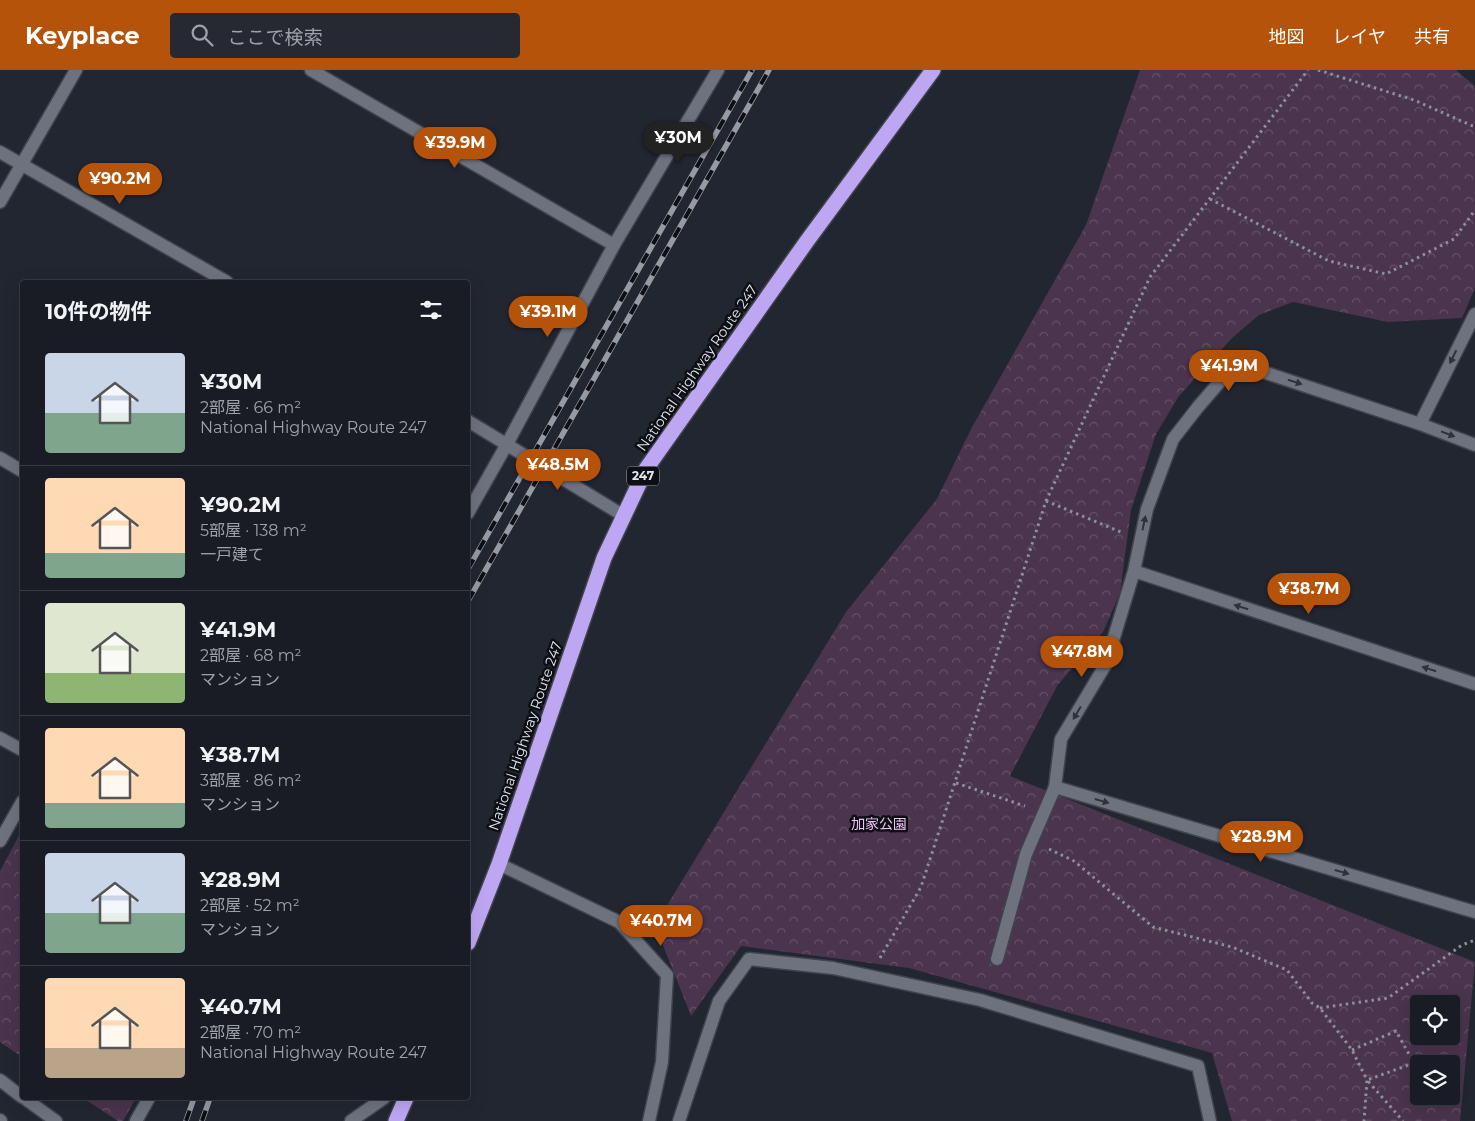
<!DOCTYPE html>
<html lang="ja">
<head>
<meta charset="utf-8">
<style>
  body { margin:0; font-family:Montserrat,"Noto Sans JP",sans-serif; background:#272932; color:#f1f3f6; height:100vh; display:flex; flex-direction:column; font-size:19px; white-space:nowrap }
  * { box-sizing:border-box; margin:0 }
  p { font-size:16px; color:#9fa1a7 }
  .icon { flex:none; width:28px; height:28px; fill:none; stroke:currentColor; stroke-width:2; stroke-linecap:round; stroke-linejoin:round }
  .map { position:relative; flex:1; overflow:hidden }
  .side { position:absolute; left:20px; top:210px; width:450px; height:820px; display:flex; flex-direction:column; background:#1a1c25; border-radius:5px; box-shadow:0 5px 20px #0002,0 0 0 1px #383a42 }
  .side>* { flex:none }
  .fabs { position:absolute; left:1410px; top:925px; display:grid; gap:10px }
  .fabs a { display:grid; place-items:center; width:50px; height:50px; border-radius:5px; background:#1a1c25; box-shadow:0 5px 20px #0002,0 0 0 1px #383a42; font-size:25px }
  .price { position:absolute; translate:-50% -42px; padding:0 11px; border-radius:18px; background:#b45309; color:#fff; font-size:16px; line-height:32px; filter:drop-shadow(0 1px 2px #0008) }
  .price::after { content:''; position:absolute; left:50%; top:30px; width:15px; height:11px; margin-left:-8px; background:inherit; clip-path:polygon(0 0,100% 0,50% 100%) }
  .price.active { background:#222; color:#fff }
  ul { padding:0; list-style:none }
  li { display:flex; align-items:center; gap:15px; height:125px; padding:0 25px }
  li+li { border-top:1px solid #383a42 }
  li span { display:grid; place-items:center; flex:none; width:140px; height:100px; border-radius:5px; color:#555 }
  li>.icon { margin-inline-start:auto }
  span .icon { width:60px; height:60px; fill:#fffc; stroke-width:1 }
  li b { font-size:21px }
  h2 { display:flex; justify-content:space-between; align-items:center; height:60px; padding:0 25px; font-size:21px }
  header { display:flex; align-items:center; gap:30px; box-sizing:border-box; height:70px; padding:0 25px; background:#b45309; color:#fff }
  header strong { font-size:24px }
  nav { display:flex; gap:28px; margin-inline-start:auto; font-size:18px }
  .search { width:350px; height:45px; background:#272932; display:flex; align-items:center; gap:12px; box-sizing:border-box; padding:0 18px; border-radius:5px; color:#9fa1a7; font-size:19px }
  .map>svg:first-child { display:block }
  .park { fill:url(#park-crowns); fill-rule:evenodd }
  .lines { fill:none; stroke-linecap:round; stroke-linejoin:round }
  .lane-casing { stroke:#40434c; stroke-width:15 }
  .street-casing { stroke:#40434c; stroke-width:15 }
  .secondary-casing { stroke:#40434c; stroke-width:15 }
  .highway-casing { stroke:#40434c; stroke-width:18 }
  .path { stroke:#8d9099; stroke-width:3; stroke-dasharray:2.5 4; stroke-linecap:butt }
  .lane { stroke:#6e727f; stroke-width:12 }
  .street { stroke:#6e727f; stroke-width:12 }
  .secondary { stroke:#6e727f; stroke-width:12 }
  .highway { stroke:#bda7f3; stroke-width:15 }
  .rail-casing { stroke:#979aa3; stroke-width:5.5 }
  .rail { stroke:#0d0f14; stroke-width:4; stroke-dasharray:11; stroke-linecap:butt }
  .oneway { fill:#2f3239 }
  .labels { text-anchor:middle; stroke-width:5; stroke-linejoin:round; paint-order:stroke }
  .shield { fill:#0d0f14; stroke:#a4a6ad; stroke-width:1 }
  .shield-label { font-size:12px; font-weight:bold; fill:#e5e7ef }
  .street-label { font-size:14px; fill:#e5e7ef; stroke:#0d0f14 }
  .park-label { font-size:14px; fill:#f1c2f8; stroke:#0d0f14 }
</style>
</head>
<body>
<header>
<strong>Keyplace</strong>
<div class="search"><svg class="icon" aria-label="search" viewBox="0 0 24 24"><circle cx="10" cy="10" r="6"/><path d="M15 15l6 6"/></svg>ここで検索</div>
<nav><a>地図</a><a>レイヤ</a><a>共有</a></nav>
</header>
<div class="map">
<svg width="1475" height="1051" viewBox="0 0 1475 1051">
  <defs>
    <pattern id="park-crowns" width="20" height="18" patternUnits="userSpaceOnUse" patternTransform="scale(1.25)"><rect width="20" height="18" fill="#4b344e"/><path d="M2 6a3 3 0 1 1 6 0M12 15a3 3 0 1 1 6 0" fill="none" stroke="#655168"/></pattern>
  </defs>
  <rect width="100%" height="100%" fill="#222631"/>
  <path class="park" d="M1140,0H1456L1475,16V218L1462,248L1388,252L1293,232L1259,245L1232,268L1179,326L1156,364L1131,440L1120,523L1103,562L1057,616L1010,706L1475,892L1460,1051H1232L1212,983L909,898L741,876L691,946L655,855L846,542L937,429L971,359L1086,155ZM1419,934H1451V966H1419ZM1419,994H1451V1026H1419Z
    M22,760V987L0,972V801Z
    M83,1028H136L123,1051H118Z"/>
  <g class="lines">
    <defs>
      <path id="lane" d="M997,889L1026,784L1055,717"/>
      <path id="street" d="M311,0L614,175L718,0
        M0,82L227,212
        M468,351L624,446
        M1420,354L1475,244
        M1475,375L1420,354L1236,293L1198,337L1173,369L1147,439L1134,501L1106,594L1061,669L1055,717L1475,842
        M0,388L22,401
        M1134,501L1475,614
        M0,668L22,680
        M0,771L22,732
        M136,1051L149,1028
        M351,1051L384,1028
        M679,1051L719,931L749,889L833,898L980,930L1198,996L1210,1051"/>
      <path id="secondary" d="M0,132L76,0
        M468,443L507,374L614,175
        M499,794L619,852L667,905L662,992L649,1051
        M0,1010L22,1027
        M24,1028L56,1051
        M0,1050L1,1051"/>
      <path id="highway" d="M468,873L499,794L604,488L646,399L807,171L933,0
        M396,1051L406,1028"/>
    </defs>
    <use href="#lane" class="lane-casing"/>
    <use href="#street" class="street-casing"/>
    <use href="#secondary" class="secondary-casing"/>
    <use href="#highway" class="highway-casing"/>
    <path class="path" d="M1318,0L1414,30L1475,57
      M1210,129L1329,191L1386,204L1454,169L1475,140
      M1046,431L1121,462
      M956,713L1025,736
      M1049,779L1074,791L1153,857L1232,877L1287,900L1312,933L1320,938L1352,980L1367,1010L1364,1051
      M880,888L921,817L1046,431L1150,207L1308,0
      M1320,938L1388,928L1462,875L1475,870
      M1352,980L1396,961L1414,993L1367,1010L1403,1051"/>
    <use href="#lane" class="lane"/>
    <use href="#street" class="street"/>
    <use href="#secondary" class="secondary"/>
    <use href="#highway" class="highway"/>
    <defs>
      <path id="rail" d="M468,499L752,0
        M468,531L769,0
        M186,1051L194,1028
        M202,1051L210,1028"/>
    </defs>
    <use href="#rail" class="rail-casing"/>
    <use href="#rail" class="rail"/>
  </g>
  <defs><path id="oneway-solid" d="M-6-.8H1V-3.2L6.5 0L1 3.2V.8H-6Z" transform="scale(1.25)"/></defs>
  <g class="oneway">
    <use href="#oneway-solid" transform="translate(1453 287) rotate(116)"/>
    <use href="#oneway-solid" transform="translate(1295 312) rotate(18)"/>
    <use href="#oneway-solid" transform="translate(1448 364) rotate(21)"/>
    <use href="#oneway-solid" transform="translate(1144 453) rotate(-78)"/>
    <use href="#oneway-solid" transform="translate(1241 537) rotate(-162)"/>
    <use href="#oneway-solid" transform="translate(1429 599) rotate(-162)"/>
    <use href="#oneway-solid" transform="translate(1077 643) rotate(121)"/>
    <use href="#oneway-solid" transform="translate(1102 731) rotate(16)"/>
    <use href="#oneway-solid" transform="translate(1342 802) rotate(16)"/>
  </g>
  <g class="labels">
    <rect class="shield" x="627" y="396.5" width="32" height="19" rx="4"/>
    <g class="shield-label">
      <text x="643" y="410">247</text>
    </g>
    <g class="street-label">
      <text transform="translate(697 298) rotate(-55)" y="5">National Highway Route 247</text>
      <text transform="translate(525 666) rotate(-71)" y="5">National Highway Route 247</text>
    </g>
    <g class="park-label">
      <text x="879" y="759">加家公園</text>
    </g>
  </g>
</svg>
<div class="fabs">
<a><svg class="icon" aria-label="locate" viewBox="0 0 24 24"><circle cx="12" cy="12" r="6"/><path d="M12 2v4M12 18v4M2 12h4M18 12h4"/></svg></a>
<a><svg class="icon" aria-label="layers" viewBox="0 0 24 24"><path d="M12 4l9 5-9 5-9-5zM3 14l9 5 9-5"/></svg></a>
</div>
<b class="price active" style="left:678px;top:94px">¥30M</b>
<b class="price" style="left:455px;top:99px">¥39.9M</b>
<b class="price" style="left:120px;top:135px">¥90.2M</b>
<b class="price" style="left:548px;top:268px">¥39.1M</b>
<b class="price" style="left:1229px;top:322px">¥41.9M</b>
<b class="price" style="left:558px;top:421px">¥48.5M</b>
<b class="price" style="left:1309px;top:545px">¥38.7M</b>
<b class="price" style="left:1082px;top:608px">¥47.8M</b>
<b class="price" style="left:1261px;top:793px">¥28.9M</b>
<b class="price" style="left:661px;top:877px">¥40.7M</b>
<section class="side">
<h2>10件の物件<svg class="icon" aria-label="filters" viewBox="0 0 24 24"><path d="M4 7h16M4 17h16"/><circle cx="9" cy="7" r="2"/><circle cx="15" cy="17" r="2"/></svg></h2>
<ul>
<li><span style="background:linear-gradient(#c9d6e8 60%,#7fa58c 0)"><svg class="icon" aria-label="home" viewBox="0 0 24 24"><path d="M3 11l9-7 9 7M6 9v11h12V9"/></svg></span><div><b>¥30M</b><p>2部屋 · 66 m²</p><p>National Highway Route 247</p></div></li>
<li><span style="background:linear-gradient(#ffd9b3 75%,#7fa58c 0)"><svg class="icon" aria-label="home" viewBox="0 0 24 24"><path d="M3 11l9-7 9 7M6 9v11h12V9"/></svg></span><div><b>¥90.2M</b><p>5部屋 · 138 m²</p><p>一戸建て</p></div></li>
<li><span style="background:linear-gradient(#dfe7d0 70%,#8fb573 0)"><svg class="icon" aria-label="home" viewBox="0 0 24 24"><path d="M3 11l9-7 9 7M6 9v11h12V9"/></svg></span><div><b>¥41.9M</b><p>2部屋 · 68 m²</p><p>マンション</p></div></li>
<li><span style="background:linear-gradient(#ffd9b3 75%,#7fa58c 0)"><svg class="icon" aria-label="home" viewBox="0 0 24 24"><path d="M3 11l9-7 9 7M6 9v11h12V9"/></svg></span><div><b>¥38.7M</b><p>3部屋 · 86 m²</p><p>マンション</p></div></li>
<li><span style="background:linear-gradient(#c9d6e8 60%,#7fa58c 0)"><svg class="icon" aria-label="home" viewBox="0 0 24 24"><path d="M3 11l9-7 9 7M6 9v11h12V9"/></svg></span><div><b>¥28.9M</b><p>2部屋 · 52 m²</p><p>マンション</p></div></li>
<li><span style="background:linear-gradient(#ffd9b3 70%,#b9a48a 0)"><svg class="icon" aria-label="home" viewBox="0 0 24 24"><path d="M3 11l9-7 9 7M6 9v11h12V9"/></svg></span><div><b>¥40.7M</b><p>2部屋 · 70 m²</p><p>National Highway Route 247</p></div></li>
</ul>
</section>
</div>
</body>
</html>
